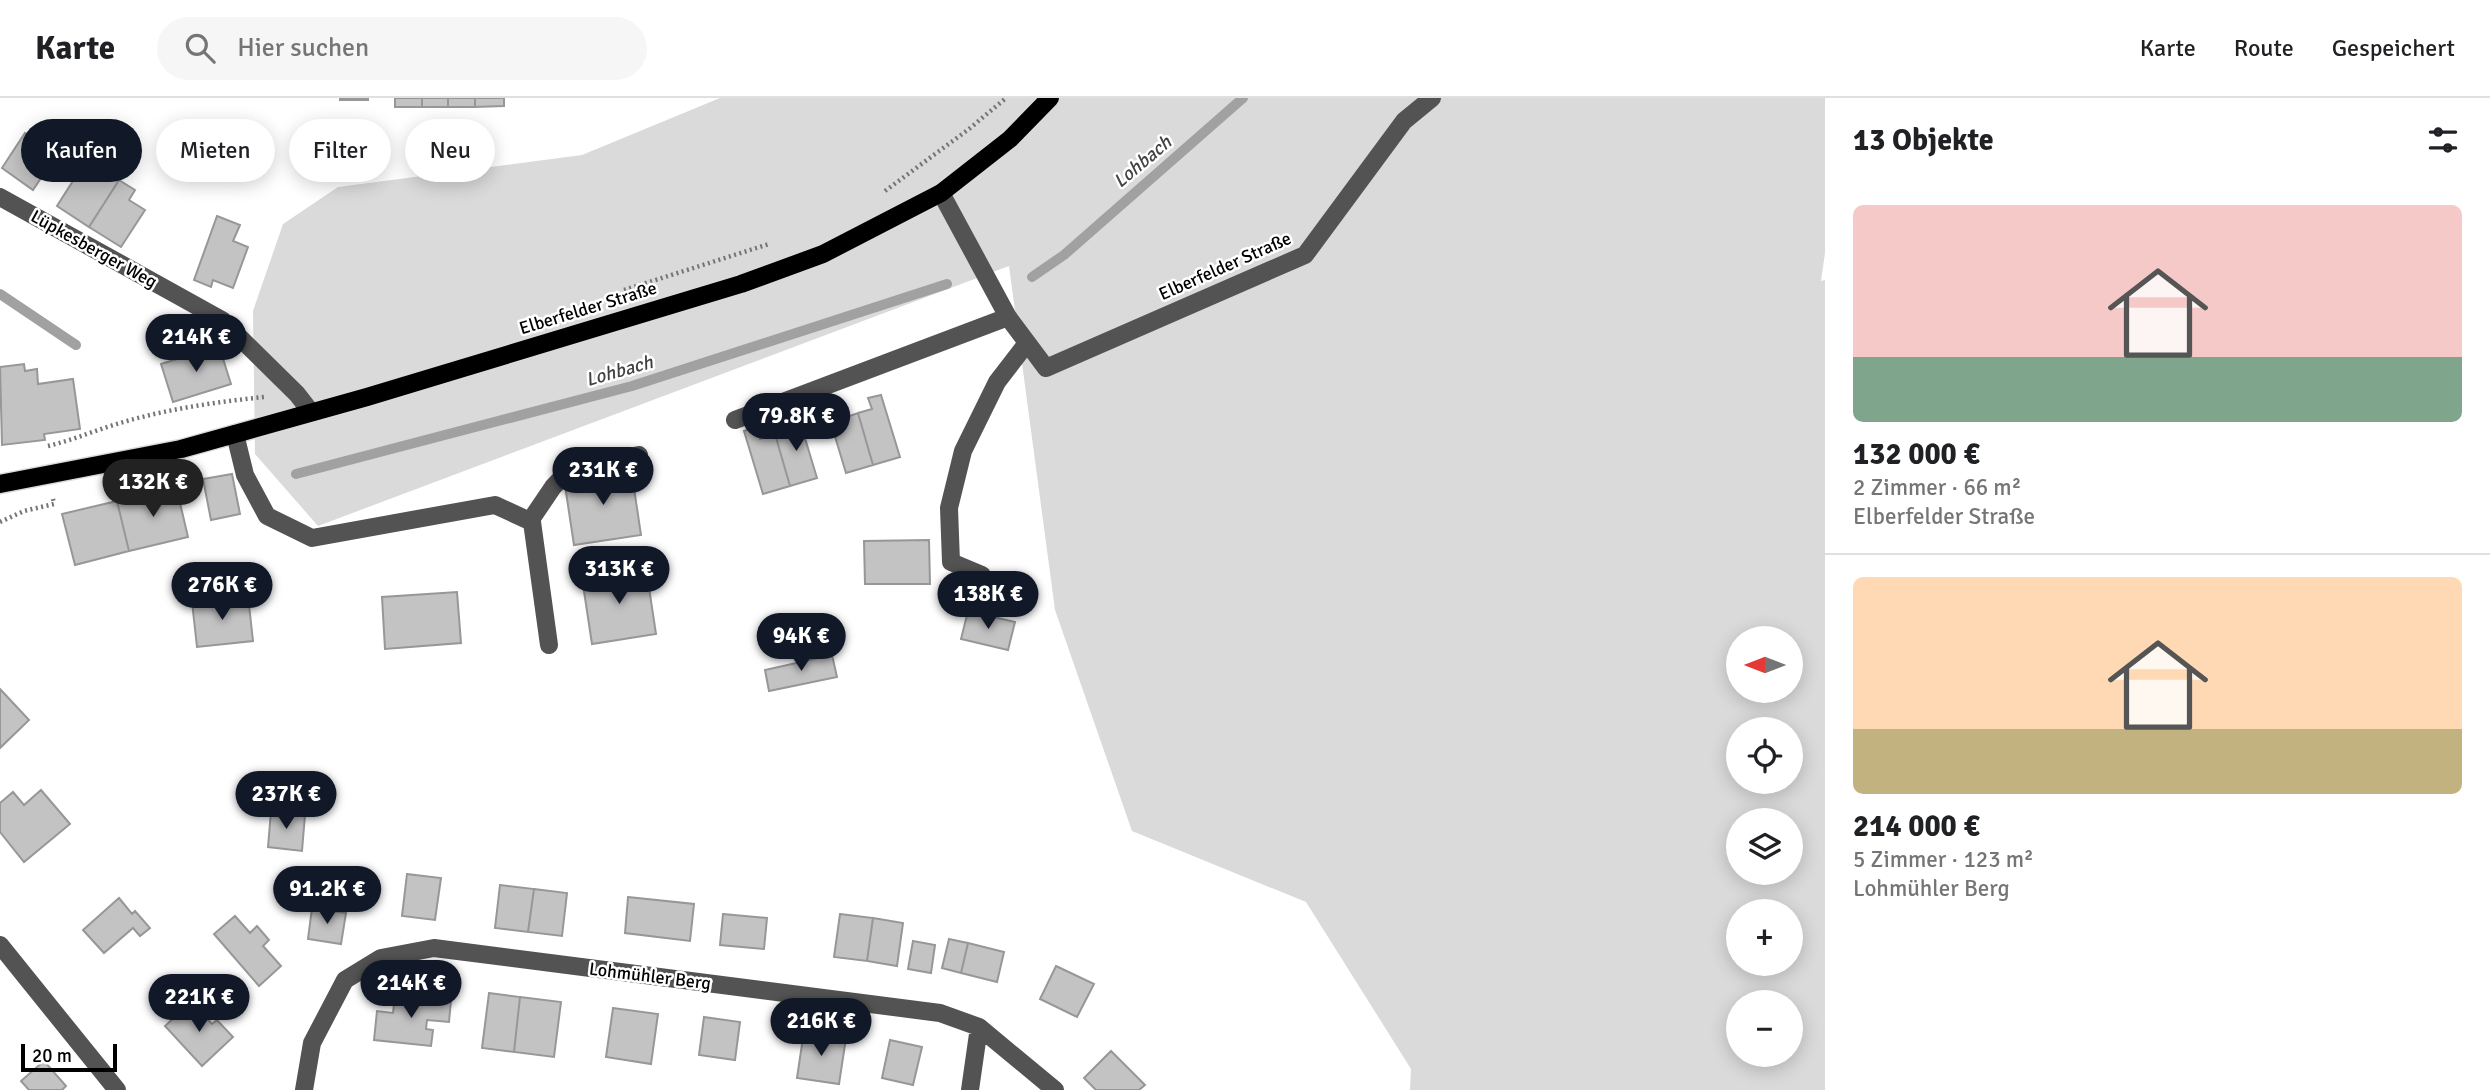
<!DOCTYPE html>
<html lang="de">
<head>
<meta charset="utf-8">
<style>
  body { margin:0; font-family:Signika,sans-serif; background:#f6f6f6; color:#202124; height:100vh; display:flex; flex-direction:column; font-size:26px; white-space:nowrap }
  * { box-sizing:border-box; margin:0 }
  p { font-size:23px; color:#757577 }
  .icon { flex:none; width:38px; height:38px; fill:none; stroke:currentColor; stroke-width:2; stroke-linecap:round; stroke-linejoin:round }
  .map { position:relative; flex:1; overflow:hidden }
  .side { display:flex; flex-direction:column; background:#fff; width:665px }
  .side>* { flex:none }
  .banner { position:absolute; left:21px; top:21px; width:665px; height:63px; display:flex; gap:14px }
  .needle { width:46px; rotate:270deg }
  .tools { position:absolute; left:1726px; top:528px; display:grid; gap:14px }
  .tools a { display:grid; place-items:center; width:77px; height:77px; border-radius:50%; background:#fff; box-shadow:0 4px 18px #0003; font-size:35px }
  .scale { position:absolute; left:21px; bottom:18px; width:96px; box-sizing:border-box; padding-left:7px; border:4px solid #000; border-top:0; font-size:19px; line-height:24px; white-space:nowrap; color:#000; -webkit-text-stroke:5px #fff; paint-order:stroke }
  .price { position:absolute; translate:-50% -60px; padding:0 16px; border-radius:24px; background:#111827; color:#fff; font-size:23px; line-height:46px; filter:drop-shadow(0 2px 4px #0008) }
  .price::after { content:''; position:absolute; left:50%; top:42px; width:21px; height:16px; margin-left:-10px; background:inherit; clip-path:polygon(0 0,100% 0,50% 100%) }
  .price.on { background:#222; color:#fff }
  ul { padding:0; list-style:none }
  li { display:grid; align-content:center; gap:14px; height:371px; padding:0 28px }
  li+li { border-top:2px solid #e0e0e0 }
  li span { display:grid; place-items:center; height:217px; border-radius:10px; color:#555 }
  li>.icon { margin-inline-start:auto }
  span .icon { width:126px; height:126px; fill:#fffc; stroke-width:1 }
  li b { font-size:30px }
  h2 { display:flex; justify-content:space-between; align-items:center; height:84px; padding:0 28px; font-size:30px }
  .tag { padding:0 24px; border-radius:32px; background:#fff; box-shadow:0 4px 18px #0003; font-size:24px; line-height:63px }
  .tag.on { background:#111827; color:#fff }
  header { display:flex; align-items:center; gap:42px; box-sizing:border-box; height:98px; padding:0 35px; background:#fff; border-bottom:2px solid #e0e0e0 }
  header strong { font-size:33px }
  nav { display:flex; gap:38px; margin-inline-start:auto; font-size:24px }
  .search { width:490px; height:63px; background:#f6f6f6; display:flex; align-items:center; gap:18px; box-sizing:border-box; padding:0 24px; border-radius:38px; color:#757577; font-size:26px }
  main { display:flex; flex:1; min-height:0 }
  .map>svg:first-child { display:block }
  .green { fill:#dadada; fill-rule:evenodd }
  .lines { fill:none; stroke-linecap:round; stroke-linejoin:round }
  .stream { stroke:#a1a1a1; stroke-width:10 }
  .building { fill:#c3c3c3; stroke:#979797; stroke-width:2 }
  .major-casing { stroke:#dbdbdb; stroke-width:21 }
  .path { stroke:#757575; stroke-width:4.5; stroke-dasharray:2 3.5; stroke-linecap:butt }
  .minor { stroke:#535353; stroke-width:18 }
  .major { stroke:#000; stroke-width:18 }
  .labels { text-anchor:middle; stroke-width:5; stroke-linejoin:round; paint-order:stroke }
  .street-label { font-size:18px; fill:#000; stroke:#fff }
  .water-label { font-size:19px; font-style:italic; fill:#424242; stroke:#fff }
</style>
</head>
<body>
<header>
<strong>Karte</strong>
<div class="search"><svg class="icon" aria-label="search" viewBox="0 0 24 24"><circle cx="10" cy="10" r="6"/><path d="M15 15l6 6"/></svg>Hier suchen</div>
<nav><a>Karte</a><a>Route</a><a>Gespeichert</a></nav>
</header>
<main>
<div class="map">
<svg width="1825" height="992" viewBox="0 0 1825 992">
  <rect width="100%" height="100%" fill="#fff"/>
  <path class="green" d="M720,0H1825V155L1821,183L1825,182V992H1410L1411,971L1306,804L1132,733L1055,512L1009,168L318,428L255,356L253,213L283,126L338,89L582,57ZM1738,541H1790V593H1738ZM1738,632H1790V684H1738ZM1738,723H1790V775H1738ZM1738,814H1790V866H1738ZM1738,905H1790V957H1738Z"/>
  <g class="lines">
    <path class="stream" d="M1032,179L1064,157L1243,0
      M0,196L76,247
      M296,376L632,288L947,186"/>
  </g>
  <path class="building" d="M340,0H368V2H340Z
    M395,0H422V9H395Z
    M422,0H448V9H422Z
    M448,0H475V9H448Z
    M475,0H504V8L475,9Z
    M25,35L65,61L53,79L45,74L33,92L2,70Z
    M87,61L119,82L89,129L57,108Z
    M119,82L135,92L129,102L145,112L121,149L89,129Z
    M217,118L240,127L233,143L248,149L233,190L213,182L211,189L194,182Z
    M219,248L231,286L173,304L161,266Z
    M24,266L25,273L37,271L38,286L73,281L80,331L44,336L45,342L2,347L0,269Z
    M881,297L900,359L873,367L858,315L872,311L868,300Z
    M840,308L844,320L858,315L873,367L846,375L827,312Z
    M798,317L817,380L790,388L775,336L789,332L785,321Z
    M757,329L760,341L775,336L790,388L763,396L744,333Z
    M631,370L641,437L574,447L564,381Z
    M232,376L240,416L211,422L203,381Z
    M176,388L188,439L129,453L117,403Z
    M117,403L129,453L75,467L62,416Z
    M929,442L930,486H865L864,443Z
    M646,470L656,536L592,546L582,480Z
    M457,494L461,545L385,551L382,499Z
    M248,498L253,543L197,549L192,504Z
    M968,513L1015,524L1008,552L961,541Z
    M832,557L837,579L769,593L765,572Z
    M0,591L29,622L0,650Z
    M41,692L70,726L24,764L0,734V705L13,694L24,707Z
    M271,713L305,717L302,753L268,749Z
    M407,776L441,780L435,822L402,818Z
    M316,784L349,789L346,815L312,810Z
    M500,787L534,791L528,834L495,830Z
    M534,791L567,795L562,838L528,834Z
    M628,799L694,806L690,843L625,835Z
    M119,800L132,816L135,813L150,830L140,838L133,830L104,855L83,832Z
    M312,810L346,815L341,846L308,841Z
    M723,816L767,820L764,851L720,847Z
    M840,816L873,820L867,863L834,859Z
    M235,818L250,835L257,828L269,842L263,848L281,868L259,888L214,836Z
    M873,820L903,825L897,868L867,863Z
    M949,841L968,845L961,875L942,870Z
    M913,843L935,847L931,875L908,871Z
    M968,845L1004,854L997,884L961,875Z
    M1056,868L1094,886L1077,919L1040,901Z
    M489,895L520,899L514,954L482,950Z
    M395,896L451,902L449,924L427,922L426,931L433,932L431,948L374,942L377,913L393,915Z
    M520,899L561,904L554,959L514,954Z
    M191,904L212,926L217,922L233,939L202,968L165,928Z
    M613,910L658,916L651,966L606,959Z
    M704,919L740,924L735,962L699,957Z
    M804,933L846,940L839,986L797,980Z
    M890,942L922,949L913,987L882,980Z
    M1111,953L1145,987L1139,992H1096L1084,980Z
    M44,963L66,988L62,992H29L21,983Z"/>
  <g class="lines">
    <defs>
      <path id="major" d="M0,386L181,351L367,299L741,186L823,156L941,95L1010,41L1050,0"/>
    </defs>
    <use href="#major" class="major-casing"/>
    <path class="path" d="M885,93L969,31L1006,0
      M624,192L769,146
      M48,348C73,342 96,332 120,325C167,311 216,304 264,299
      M0,424L24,413L54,406L53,401"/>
    <path class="minor" d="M941,95L1008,219L1046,270L1305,157L1404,23L1432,0
      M0,99L222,222L297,296L311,314
      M735,322L1008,219
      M235,336L245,377L267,418L312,440L495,407L532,424L549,547
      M530,423L553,389L569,372L639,357
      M982,477L951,464L949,410L963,353L997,284L1027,245
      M0,847L117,992
      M304,992L312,945L345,882L381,860L434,850L940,915L979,929L1055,992
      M970,992L979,929"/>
    <use href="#major" class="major"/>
  </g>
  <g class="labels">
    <g class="street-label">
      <text transform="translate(94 151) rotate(29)" y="6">Lüpkesberger Weg</text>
      <text transform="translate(1225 168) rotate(-24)" y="6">Elberfelder Straße</text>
      <text transform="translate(588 210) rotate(-17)" y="6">Elberfelder Straße</text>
      <text transform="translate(650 878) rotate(7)" y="6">Lohmühler Berg</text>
    </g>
    <g class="water-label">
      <text transform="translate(1142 63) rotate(-40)" y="7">Lohbach</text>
      <text transform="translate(619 272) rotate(-16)" y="7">Lohbach</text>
    </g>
  </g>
</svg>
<div class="tools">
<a><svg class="needle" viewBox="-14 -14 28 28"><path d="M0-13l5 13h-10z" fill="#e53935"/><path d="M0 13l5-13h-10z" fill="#757577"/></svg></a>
<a><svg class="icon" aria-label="locate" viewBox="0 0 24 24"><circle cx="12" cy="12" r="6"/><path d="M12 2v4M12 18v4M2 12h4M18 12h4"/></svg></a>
<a><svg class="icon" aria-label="layers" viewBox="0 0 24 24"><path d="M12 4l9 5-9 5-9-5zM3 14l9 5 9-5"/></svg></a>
<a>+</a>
<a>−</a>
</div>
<div class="scale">20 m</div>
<b class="price" style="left:196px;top:276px">214K €</b>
<b class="price" style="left:796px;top:355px">79.8K €</b>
<b class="price" style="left:603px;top:409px">231K €</b>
<b class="price on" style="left:153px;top:421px">132K €</b>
<b class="price" style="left:619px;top:508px">313K €</b>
<b class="price" style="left:222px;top:524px">276K €</b>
<b class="price" style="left:988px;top:533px">138K €</b>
<b class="price" style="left:801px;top:575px">94K €</b>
<b class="price" style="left:286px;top:733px">237K €</b>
<b class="price" style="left:327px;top:828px">91.2K €</b>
<b class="price" style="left:411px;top:922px">214K €</b>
<b class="price" style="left:199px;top:936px">221K €</b>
<b class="price" style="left:821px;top:960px">216K €</b>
<div class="banner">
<a class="tag on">Kaufen</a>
<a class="tag">Mieten</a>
<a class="tag">Filter</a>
<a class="tag">Neu</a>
</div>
</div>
<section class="side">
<h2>13 Objekte<svg class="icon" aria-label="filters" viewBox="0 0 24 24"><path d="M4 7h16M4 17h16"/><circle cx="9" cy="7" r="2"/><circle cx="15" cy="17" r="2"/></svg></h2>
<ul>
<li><span style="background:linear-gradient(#f6c9c9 70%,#7fa58c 0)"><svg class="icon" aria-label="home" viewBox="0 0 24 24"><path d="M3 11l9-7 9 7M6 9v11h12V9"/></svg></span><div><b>132 000 €</b><p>2 Zimmer · 66 m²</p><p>Elberfelder Straße</p></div></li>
<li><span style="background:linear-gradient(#ffd9b3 70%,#c2b280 0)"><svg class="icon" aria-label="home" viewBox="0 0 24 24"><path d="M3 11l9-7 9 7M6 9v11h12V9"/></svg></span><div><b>214 000 €</b><p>5 Zimmer · 123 m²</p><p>Lohmühler Berg</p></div></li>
</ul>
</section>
</main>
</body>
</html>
